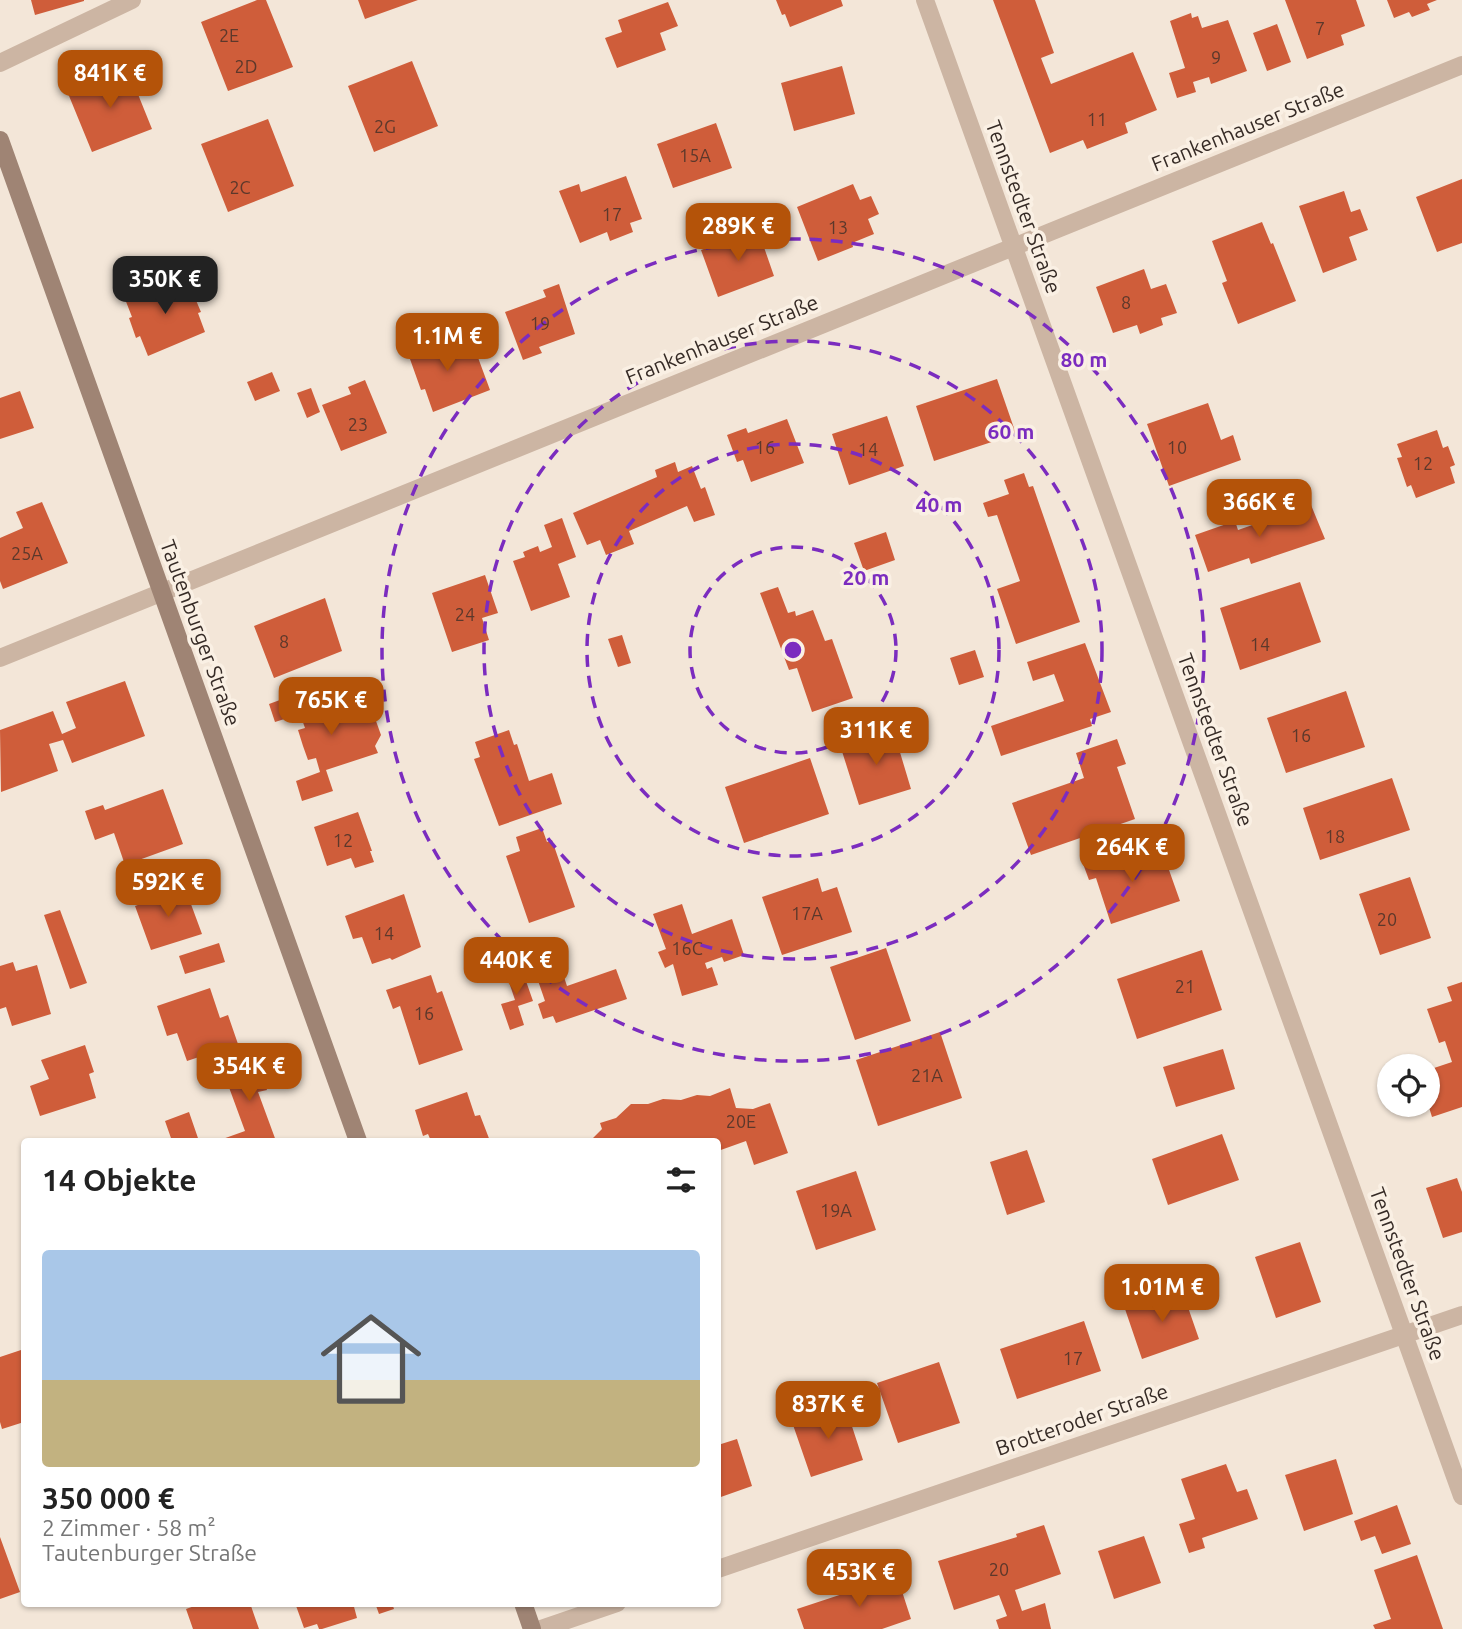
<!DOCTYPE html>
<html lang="de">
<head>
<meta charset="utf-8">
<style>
  body { margin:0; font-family:Ubuntu,sans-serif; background:#f2f2f2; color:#222; height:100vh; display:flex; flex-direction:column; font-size:26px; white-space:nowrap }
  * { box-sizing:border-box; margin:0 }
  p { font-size:23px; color:#767676 }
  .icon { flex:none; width:38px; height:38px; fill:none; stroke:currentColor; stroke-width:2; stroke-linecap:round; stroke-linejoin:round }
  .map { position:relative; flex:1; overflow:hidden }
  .details { position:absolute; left:21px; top:1138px; width:700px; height:469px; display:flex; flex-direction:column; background:#fff; border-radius:7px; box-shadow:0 2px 5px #0004 }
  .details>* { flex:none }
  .controls { position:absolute; left:1377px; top:1054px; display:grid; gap:14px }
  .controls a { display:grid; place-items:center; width:63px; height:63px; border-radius:50%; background:#fff; box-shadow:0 2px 5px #0004; font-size:35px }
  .price { position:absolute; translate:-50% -60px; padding:0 16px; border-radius:14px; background:#b45309; color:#fff; font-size:23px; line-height:46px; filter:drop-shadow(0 2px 4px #0008) }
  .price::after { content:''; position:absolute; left:50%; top:42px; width:21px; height:16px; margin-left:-10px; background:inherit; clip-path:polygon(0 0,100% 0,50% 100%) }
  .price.active { background:#222; color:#fff }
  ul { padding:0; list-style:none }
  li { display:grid; align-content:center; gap:14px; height:371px; padding:0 21px }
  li+li { border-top:2px solid #e0e0e0 }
  li span { display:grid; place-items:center; height:217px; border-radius:7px; color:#555 }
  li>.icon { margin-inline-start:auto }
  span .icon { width:126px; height:126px; fill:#fffc; stroke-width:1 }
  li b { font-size:30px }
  h2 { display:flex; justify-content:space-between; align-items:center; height:84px; padding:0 21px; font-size:30px }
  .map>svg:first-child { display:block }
  .building { fill:#cf5d3a }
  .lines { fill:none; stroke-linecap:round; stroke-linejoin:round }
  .lane { stroke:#ccb5a3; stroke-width:18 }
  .street { stroke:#ccb5a3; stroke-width:18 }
  .secondary { stroke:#9f8474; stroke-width:18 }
  .ring { fill:none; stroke:#7b2cbf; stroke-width:3.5; stroke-dasharray:12 9 }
  .labels { text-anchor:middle; stroke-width:7; stroke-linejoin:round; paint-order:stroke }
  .number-label { font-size:18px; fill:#5c382b }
  .street-label { font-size:21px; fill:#362b26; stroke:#faf0e4 }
  .centre { fill:#7b2cbf; stroke:#faf0e4; stroke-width:3.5 }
  .ring-label { font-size:21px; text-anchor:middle; font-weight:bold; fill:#7b2cbf; stroke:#faf0e4; stroke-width:7; stroke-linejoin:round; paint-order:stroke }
</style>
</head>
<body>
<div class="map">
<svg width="1462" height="1629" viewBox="0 0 1462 1629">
  <rect width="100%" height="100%" fill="#f3e6d8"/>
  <path class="building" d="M31,0H84V1L35,15Z
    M257,0H266L293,67L228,91L201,22Z
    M358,0H418L365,19Z
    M776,0H841L843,6L790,27L785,14L782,15Z
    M993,0H1035L1054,53L1041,58L1051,84L1133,52L1157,110L1125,123L1128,133L1087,149L1083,140L1050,153Z
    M1285,0H1356L1365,26L1341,35L1344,45L1307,59Z
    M1387,0H1437L1427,4L1430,10L1412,17L1409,12L1394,18Z
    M668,2L678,26L660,33L666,50L617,68L605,38L622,32L618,20Z
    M1191,13L1192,18L1198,16L1202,28L1228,20L1247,71L1211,84L1209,77L1193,82L1196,92L1177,98L1169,73L1185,68L1170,21Z
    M1277,24L1291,62L1267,71L1253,33Z
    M412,61L438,126L374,152L348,86Z
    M842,66L855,114L794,131L781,83Z
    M127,67L152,129L92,152L67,91Z
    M268,119L294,186L228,212L201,144Z
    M716,123L732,168L673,188L657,144Z
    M626,176L642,219L630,223L633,232L610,241L607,232L580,243L559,191L579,184L581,192Z
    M1462,179V243L1437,252L1416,197Z
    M853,184L860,200L871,196L879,214L868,219L874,234L852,243L853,247L818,261L797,207Z
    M1344,191L1351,212L1360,209L1368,230L1349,237L1357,260L1323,273L1299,206Z
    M1262,222L1271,244L1273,243L1296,301L1238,324L1222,283L1227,281L1212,241Z
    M758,230L774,276L718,297L701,250Z
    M1144,269L1151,289L1166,284L1177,313L1161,318L1163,325L1140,334L1137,325L1113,333L1096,287Z
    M182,275L192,299L195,298L201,312L198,313L205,332L148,356L140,336L136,338L129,318L132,317L125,299Z
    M559,284L575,334L539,347L542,353L523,360L505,312L546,297L543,290Z
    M434,334L442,356L473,344L490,390L433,412L425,389L421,390L405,345Z
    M272,372L280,391L255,401L247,382Z
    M997,379L1016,434L934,461L916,406Z
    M365,380L387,433L341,451L322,405L351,394L348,387Z
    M311,388L320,412L307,418L297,393Z
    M20,391L34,428L0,439V398Z
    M1208,403L1221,440L1233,435L1241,460L1169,486L1147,424Z
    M887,416L904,466L849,485L832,434Z
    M787,419L804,463L751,482L743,460L737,462L727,435L746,428L748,433Z
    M1437,430L1443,448L1448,446L1455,465L1450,467L1455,483L1416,498L1411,485L1407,487L1397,458L1402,457L1397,444Z
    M675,462L678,472L692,466L701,489L705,487L715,515L694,522L687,506L629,531L634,544L606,555L600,540L587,545L573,513L657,477L655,470Z
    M1024,473L1029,487L1033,486L1080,622L1016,644L997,589L1020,581L997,515L988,517L983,503L1009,494L1004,480Z
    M42,502L68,563L3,589L0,581V538L23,528L16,512Z
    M1311,505L1325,539L1251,564L1249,558L1208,572L1195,535L1235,521L1238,530Z
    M562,518L576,557L558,564L570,597L531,611L513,561L525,557L523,552L538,546L540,552L552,547L544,525Z
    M886,532L895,560L864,571L854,543Z
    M485,575L498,613L482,618L489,640L452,652L432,593Z
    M1300,582L1321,642L1240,670L1220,608Z
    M778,587L788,613L795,611L796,616L813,610L825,641L832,639L853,698L812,712L797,668L789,670L760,593Z
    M325,598L342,651L274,678L254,626Z
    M622,635L631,663L618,667L608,639Z
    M1085,643L1111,712L1090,719L1092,726L1001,756L991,726L1064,701L1054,674L1033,681L1027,662Z
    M975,650L984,677L959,685L950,658Z
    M125,681L145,736L72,763L63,740L49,744L58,771L1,792L0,730L53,711L62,734L76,728L66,702Z
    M1346,691L1365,747L1286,773L1267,718Z
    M299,693L306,712L358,694L360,701L371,707L381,735L375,746L378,753L326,770L333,791L302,801L296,781L320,772L316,758L308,760L303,746L298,730L305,728L300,714L275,722L269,704Z
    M893,729L911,789L859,805L840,745Z
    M509,730L514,745L517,744L529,781L552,773L562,804L499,826L474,759L480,757L475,742Z
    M1117,739L1126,764L1117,767L1135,819L1031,855L1012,803L1084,778L1076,753Z
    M810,758L829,814L744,843L725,787Z
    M1392,778L1410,830L1320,860L1303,808Z
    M163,789L183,844L125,865L114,833L95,840L85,811L103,805L105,810Z
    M358,812L372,851H370L374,862L355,868L351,858L327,866L314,827Z
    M542,828L547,842L552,840L575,907L529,923L506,856L520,851L516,837Z
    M1121,848L1127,864L1163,853L1180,901L1111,924L1096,878L1089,880L1082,861Z
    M1410,877L1431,938L1380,955L1359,894Z
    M818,878L822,892L837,887L852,932L782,955L762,897Z
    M185,888L202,934L151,950L135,906Z
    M404,894L421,947L392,960L390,958L372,964L362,937L353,939L345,916Z
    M682,904L692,934L732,919L744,955L724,962L722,957L705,963L707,969L712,967L718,985L682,996L673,964L665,968L658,952L666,949L653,914Z
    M60,910L87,983L70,989L44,915Z
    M219,943L225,962L185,974L179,956Z
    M886,948L911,1021L855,1040L830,967Z
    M1202,950L1222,1010L1137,1039L1117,979Z
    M558,959L567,986L616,969L627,999L556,1023L553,1016L543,1019L538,1004L545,1001L533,966Z
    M13,962L16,971L37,965L51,1014L12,1026L6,1007L0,1009V966Z
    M520,964L533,1001L518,1006L524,1025L510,1030L501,1004L515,1000L505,970Z
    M431,975L437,993L442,991L463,1050L419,1065L400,1006L393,1009L386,990Z
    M1462,982V1107L1432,1117L1428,1104V1070L1452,1062L1445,1041L1439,1043L1427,1009L1452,1001L1447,987Z
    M210,988L220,1018L228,1015L238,1044L187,1061L177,1033L167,1036L157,1006Z
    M940,1032L962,1098L878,1126L856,1060Z
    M85,1045L94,1072L89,1074L96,1098L40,1116L30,1086L49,1079L41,1060Z
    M1223,1049L1235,1089L1176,1107L1163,1067Z
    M257,1060L267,1090L258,1092L276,1141H217L245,1131L223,1071Z
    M730,1088L736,1108L753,1109L770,1103L788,1153L754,1165L746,1141L718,1151V1141H590L602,1129L600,1123L616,1118L631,1104H648L663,1099L681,1100L697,1095L710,1096Z
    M467,1092L475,1116L480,1115L490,1141H431L428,1134L423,1136L415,1110Z
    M189,1112L199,1141H172L165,1121Z
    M1222,1134L1239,1180L1168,1205L1152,1159Z
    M1027,1150L1045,1202L1007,1215L990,1162Z
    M856,1171L876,1230L816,1250L796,1191Z
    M1457,1178L1462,1192V1232L1443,1238L1426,1188Z
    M1300,1242L1321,1302L1276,1318L1255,1257Z
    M1182,1290L1199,1339L1142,1359L1125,1309Z
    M1084,1321L1101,1371L1017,1399L1000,1349Z
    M24,1349V1422L2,1429L0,1422V1357Z
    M939,1362L960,1423L898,1443L877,1383Z
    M845,1405L863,1460L811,1477L792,1422Z
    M737,1439L752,1486L718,1498V1445Z
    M1336,1459L1353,1514L1304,1531L1285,1475Z
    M1226,1464L1237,1492L1247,1489L1258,1519L1202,1538L1205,1548L1189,1553L1179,1524L1195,1519L1181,1479Z
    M1397,1505L1411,1544L1382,1554L1375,1536L1361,1541L1354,1521Z
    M1044,1525L1061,1574L1015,1590L1022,1611L1045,1603L1051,1629H999L996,1620L1007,1616L999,1595L954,1610L938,1561L1017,1537L1016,1534Z
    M1144,1536L1161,1583L1114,1599L1098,1551Z
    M0,1537L20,1592L0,1599Z
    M1417,1555L1443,1629H1375L1373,1625L1391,1619L1374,1570Z
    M897,1576L911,1619L882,1629H804L797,1609Z
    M203,1603H258L251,1606L259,1629H193L186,1609Z
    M295,1603H353L357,1618L322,1629H319L317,1624L304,1628Z
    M375,1603H392L394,1609L379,1614Z"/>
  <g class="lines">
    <path class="lane" d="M0,63L132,0"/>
    <path class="street" d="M925,0L1462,1496
      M0,658L1462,65
      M718,1569L1462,1315
      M541,1629L617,1603"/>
    <path class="secondary" d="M0,140L358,1141
      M523,1603L532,1629"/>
  </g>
  <g class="ring">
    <circle cx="793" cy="650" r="103"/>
    <circle cx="793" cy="650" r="206"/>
    <circle cx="793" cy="650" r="309"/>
    <circle cx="793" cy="650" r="411"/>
  </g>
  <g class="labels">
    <g class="number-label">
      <text x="1320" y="35">7</text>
      <text x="229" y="42">2E</text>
      <text x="1216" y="64">9</text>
      <text x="246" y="73">2D</text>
      <text x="1097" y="126">11</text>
      <text x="385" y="133">2G</text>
      <text x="695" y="162">15A</text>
      <text x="240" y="194">2C</text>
      <text x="612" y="221">17</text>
      <text x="838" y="234">13</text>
      <text x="1126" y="309">8</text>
      <text x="540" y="330">19</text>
      <text x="358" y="431">23</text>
      <text x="765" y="454">16</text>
      <text x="1177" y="454">10</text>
      <text x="868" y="456">14</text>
      <text x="1423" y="470">12</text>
      <text x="27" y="560">25A</text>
      <text x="465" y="621">24</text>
      <text x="284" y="648">8</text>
      <text x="1260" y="651">14</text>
      <text x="1301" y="742">16</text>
      <text x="1335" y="843">18</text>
      <text x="343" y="847">12</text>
      <text x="807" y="920">17A</text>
      <text x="1387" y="926">20</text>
      <text x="384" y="940">14</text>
      <text x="687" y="955">16C</text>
      <text x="1185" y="993">21</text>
      <text x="424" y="1020">16</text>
      <text x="927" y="1082">21A</text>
      <text x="741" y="1128">20E</text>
      <text x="836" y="1217">19A</text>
      <text x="1073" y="1365">17</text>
      <text x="999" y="1576">20</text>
    </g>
    <g class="street-label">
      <text transform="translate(1248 127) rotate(-22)" y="7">Frankenhauser Straße</text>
      <text transform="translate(1023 207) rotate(70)" y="7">Tennstedter Straße</text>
      <text transform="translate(722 340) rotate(-22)" y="7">Frankenhauser Straße</text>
      <text transform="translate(200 633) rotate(70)" y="7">Tautenburger Straße</text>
      <text transform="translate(1215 740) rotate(70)" y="7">Tennstedter Straße</text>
      <text transform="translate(1407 1274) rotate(70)" y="7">Tennstedter Straße</text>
      <text transform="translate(1082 1420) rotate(-19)" y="7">Brotteroder Straße</text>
    </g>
  </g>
  <circle cx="793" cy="650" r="10" class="centre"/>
  <g class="ring-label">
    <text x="1084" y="367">80 m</text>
    <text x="1011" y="439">60 m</text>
    <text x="939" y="512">40 m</text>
    <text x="866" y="585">20 m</text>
  </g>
</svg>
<div class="controls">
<a><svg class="icon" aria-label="locate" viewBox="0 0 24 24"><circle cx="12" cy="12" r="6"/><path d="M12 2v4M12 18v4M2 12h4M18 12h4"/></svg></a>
</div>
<b class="price" style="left:110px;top:110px">841K €</b>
<b class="price" style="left:738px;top:263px">289K €</b>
<b class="price active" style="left:165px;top:316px">350K €</b>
<b class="price" style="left:447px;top:373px">1.1M €</b>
<b class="price" style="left:1259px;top:539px">366K €</b>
<b class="price" style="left:331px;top:737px">765K €</b>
<b class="price" style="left:876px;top:767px">311K €</b>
<b class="price" style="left:1132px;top:884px">264K €</b>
<b class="price" style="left:168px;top:919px">592K €</b>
<b class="price" style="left:516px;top:997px">440K €</b>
<b class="price" style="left:249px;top:1103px">354K €</b>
<b class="price" style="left:1162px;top:1324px">1.01M €</b>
<b class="price" style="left:828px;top:1441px">837K €</b>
<b class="price" style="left:859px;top:1609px">453K €</b>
<section class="details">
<h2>14 Objekte<svg class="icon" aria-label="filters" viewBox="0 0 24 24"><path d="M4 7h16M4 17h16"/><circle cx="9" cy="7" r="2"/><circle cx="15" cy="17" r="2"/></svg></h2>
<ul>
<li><span style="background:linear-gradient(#a9c7e8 60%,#c2b280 0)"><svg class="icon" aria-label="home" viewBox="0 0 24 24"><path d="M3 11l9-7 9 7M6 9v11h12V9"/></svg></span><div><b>350 000 €</b><p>2 Zimmer · 58 m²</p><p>Tautenburger Straße</p></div></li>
</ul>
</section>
</div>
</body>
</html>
